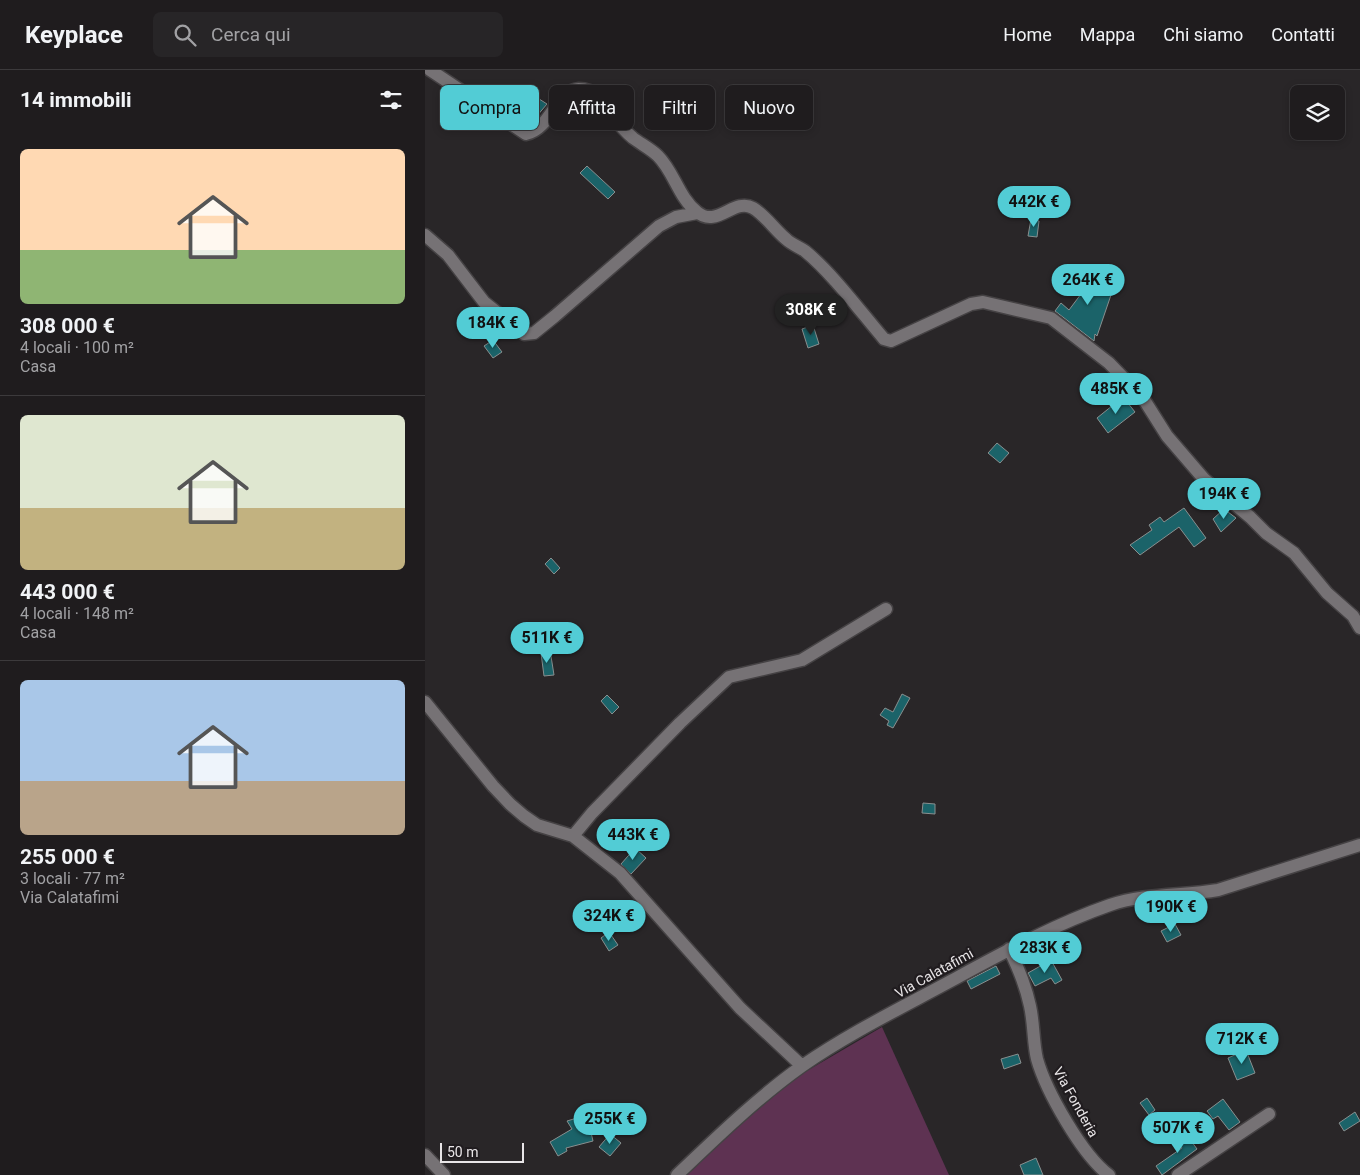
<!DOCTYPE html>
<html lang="it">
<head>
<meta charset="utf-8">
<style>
  body { margin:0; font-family:Roboto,sans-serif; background:#272527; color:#f1f3f6; height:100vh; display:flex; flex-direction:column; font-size:19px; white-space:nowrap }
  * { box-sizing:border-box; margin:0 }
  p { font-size:16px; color:#a1a1a4 }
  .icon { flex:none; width:28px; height:28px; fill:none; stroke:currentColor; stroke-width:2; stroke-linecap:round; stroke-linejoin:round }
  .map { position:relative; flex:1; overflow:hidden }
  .drawer { display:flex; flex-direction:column; background:#1f1c1e; width:425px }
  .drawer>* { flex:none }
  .banner { position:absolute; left:15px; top:15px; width:475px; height:45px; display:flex; gap:10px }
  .fabs { position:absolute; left:865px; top:15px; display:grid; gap:10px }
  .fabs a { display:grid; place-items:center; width:55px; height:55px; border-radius:8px; background:#1f1c1e; box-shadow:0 2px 8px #0003,0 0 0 1px #3c3a3c; font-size:25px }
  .scale { position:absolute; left:15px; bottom:12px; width:84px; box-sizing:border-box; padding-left:5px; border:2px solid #e8e5e7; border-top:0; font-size:14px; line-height:18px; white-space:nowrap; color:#e8e5e7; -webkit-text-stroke:4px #201c1f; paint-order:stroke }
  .price { position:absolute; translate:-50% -42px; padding:0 11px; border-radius:18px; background:#52ccd5; color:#111; font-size:16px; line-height:32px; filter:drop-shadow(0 1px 2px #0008) }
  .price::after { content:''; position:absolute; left:50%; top:30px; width:15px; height:11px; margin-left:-8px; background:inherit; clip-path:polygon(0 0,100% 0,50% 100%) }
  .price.current { background:#222; color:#fff }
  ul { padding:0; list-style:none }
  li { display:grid; align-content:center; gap:10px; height:265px; padding:0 20px }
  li+li { border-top:1px solid #3c3a3c }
  li span { display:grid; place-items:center; height:155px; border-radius:8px; color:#555 }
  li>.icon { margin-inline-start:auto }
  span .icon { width:90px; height:90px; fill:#fffc; stroke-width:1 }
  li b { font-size:21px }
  h2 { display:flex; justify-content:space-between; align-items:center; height:60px; padding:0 20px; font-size:21px }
  .chip { padding:0 18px; border-radius:8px; background:#1f1c1e; box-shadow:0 2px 8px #0003,0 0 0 1px #3c3a3c; font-size:18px; line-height:45px }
  .chip.current { background:#52ccd5; color:#111 }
  header { display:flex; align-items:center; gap:30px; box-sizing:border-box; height:70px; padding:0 25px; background:#1f1c1e; border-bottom:1px solid #3c3a3c }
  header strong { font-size:24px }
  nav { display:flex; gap:28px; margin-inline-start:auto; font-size:18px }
  .search { width:350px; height:45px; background:#272527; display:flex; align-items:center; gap:12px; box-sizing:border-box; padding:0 18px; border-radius:8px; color:#a1a1a4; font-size:19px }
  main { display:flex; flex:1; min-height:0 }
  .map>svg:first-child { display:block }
  .green { fill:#5e3252 }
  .building { fill:#1b6369; stroke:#898f8f }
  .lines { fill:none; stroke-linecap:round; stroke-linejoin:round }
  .minor-casing { stroke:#454244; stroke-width:15 }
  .minor { stroke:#767275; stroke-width:12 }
  .labels { text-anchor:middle; stroke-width:4.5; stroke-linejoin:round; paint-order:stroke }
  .street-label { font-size:14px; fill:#e8e5e7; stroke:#201c1f }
</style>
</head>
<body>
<header>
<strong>Keyplace</strong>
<div class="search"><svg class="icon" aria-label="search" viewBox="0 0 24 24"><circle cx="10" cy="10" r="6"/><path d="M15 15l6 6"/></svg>Cerca qui</div>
<nav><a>Home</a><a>Mappa</a><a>Chi siamo</a><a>Contatti</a></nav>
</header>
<main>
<section class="drawer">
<h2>14 immobili<svg class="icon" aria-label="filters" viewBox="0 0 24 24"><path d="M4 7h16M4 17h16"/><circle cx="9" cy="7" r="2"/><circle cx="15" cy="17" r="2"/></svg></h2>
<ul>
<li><span style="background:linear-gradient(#ffd9b3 65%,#8fb573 0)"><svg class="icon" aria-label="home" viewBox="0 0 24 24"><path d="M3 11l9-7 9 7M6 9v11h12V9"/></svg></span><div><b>308 000 €</b><p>4 locali · 100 m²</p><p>Casa</p></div></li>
<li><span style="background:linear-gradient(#dfe7d0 60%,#c2b280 0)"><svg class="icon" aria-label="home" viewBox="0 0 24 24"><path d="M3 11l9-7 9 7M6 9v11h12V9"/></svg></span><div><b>443 000 €</b><p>4 locali · 148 m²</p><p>Casa</p></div></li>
<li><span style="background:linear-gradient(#a9c7e8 65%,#b9a48a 0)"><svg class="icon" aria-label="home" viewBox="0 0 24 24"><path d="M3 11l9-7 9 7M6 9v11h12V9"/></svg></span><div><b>255 000 €</b><p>3 locali · 77 m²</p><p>Via Calatafimi</p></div></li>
</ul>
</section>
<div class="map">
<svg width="935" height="1105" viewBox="0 0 935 1105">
  <rect width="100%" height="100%" fill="#292628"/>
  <path class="green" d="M457,957L524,1105H258L351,1022L380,1002Z"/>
  <path class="building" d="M105,27L110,30L111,27L122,34L106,53L93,46Z
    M162,96L190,122L183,129L155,103Z
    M606,149L614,151L612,167L603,166Z
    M661,199L687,222L672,266L670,264L669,271L630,241L636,233L644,240L659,220L649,212Z
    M388,255L394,274L383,278L377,259Z
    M68,270L77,282L68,288L59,276Z
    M698,327L710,342L683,363L672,348Z
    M572,373L584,383L575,393L563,383Z
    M759,438L781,468L769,477L754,457L715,485L705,475L727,460L724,455L735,447L739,452Z
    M799,439L811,448L796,462L788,449Z
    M126,488L135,498L129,504L120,494Z
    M125,580L129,605L119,606L116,583Z
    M477,624L485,628L468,658L462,655L464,651L455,645L460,638L468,642Z
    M182,625L194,637L187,644L176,631Z
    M498,733L510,734V744L497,743Z
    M210,778L221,788L206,804L196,794Z
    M750,854L756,865L742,872L736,861Z
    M184,862L193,875L184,881L176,868Z
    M626,890L637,910L630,914L626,908L610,916L603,903Z
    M571,896L575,904L546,919L542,911Z
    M821,980L830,1003L812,1010L803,988Z
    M593,984L596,993L579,999L576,989Z
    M722,1028L730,1040L724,1045L715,1033Z
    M798,1029L815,1052L804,1060L793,1046L788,1049L782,1041Z
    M930,1042L935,1051L919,1061L914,1053Z
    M758,1043L765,1052L752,1063L744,1054Z
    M162,1045L168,1071L141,1078L142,1081L133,1086L125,1072L147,1059L142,1051Z
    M759,1061L772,1079L737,1105L731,1096L757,1078L750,1068Z
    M185,1064L196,1073L185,1086L174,1077Z
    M611,1088L618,1105H599L595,1095Z"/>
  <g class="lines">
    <defs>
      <path id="minor" d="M5,0L101,64C127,58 130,21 154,19C156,19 162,20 165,21C171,24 176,31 180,37C189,48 197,59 208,68C216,74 226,79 233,86C249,102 254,128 272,142C292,159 309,127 328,138C340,145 350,160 361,169C366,174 374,177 380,181C408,204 435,241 459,269L466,271L546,234L558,232L626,248L684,293L718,328L742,366L779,409L825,447L841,463L869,483L902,523L928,546L935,558
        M0,165L23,185L59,232L99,264L109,263L130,246L234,156L251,147L272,143
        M0,632L68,716L85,734L99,746L112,755L148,766L195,803L315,938L377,996
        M148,766L167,743L255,653L304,607L377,590L461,539
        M584,879C593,897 601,917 605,936C609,954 608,972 612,989C621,1021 657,1085 684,1105
        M0,1085L19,1105
        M252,1105C292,1067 332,1028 377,996C426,962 482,935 535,906C583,880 633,853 685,835C720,823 758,826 793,820L935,775
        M753,1105L844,1044"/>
    </defs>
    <use href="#minor" class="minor-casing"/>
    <use href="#minor" class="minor"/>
  </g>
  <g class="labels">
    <g class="street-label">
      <text transform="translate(509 903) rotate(-29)" y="5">Via Calatafimi</text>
      <text transform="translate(651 1032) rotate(61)" y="5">Via Fonderia</text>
    </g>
  </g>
</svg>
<div class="fabs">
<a><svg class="icon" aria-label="layers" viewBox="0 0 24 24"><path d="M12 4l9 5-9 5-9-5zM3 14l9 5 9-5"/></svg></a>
</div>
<div class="scale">50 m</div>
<b class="price" style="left:609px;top:158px">442K €</b>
<b class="price" style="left:663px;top:236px">264K €</b>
<b class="price current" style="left:386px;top:266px">308K €</b>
<b class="price" style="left:68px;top:279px">184K €</b>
<b class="price" style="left:691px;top:345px">485K €</b>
<b class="price" style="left:799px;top:450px">194K €</b>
<b class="price" style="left:122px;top:594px">511K €</b>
<b class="price" style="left:208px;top:791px">443K €</b>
<b class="price" style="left:746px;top:863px">190K €</b>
<b class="price" style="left:184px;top:872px">324K €</b>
<b class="price" style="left:620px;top:904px">283K €</b>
<b class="price" style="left:817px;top:995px">712K €</b>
<b class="price" style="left:185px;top:1075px">255K €</b>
<b class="price" style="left:753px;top:1084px">507K €</b>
<div class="banner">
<a class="chip current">Compra</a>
<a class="chip">Affitta</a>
<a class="chip">Filtri</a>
<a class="chip">Nuovo</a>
</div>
</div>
</main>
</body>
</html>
